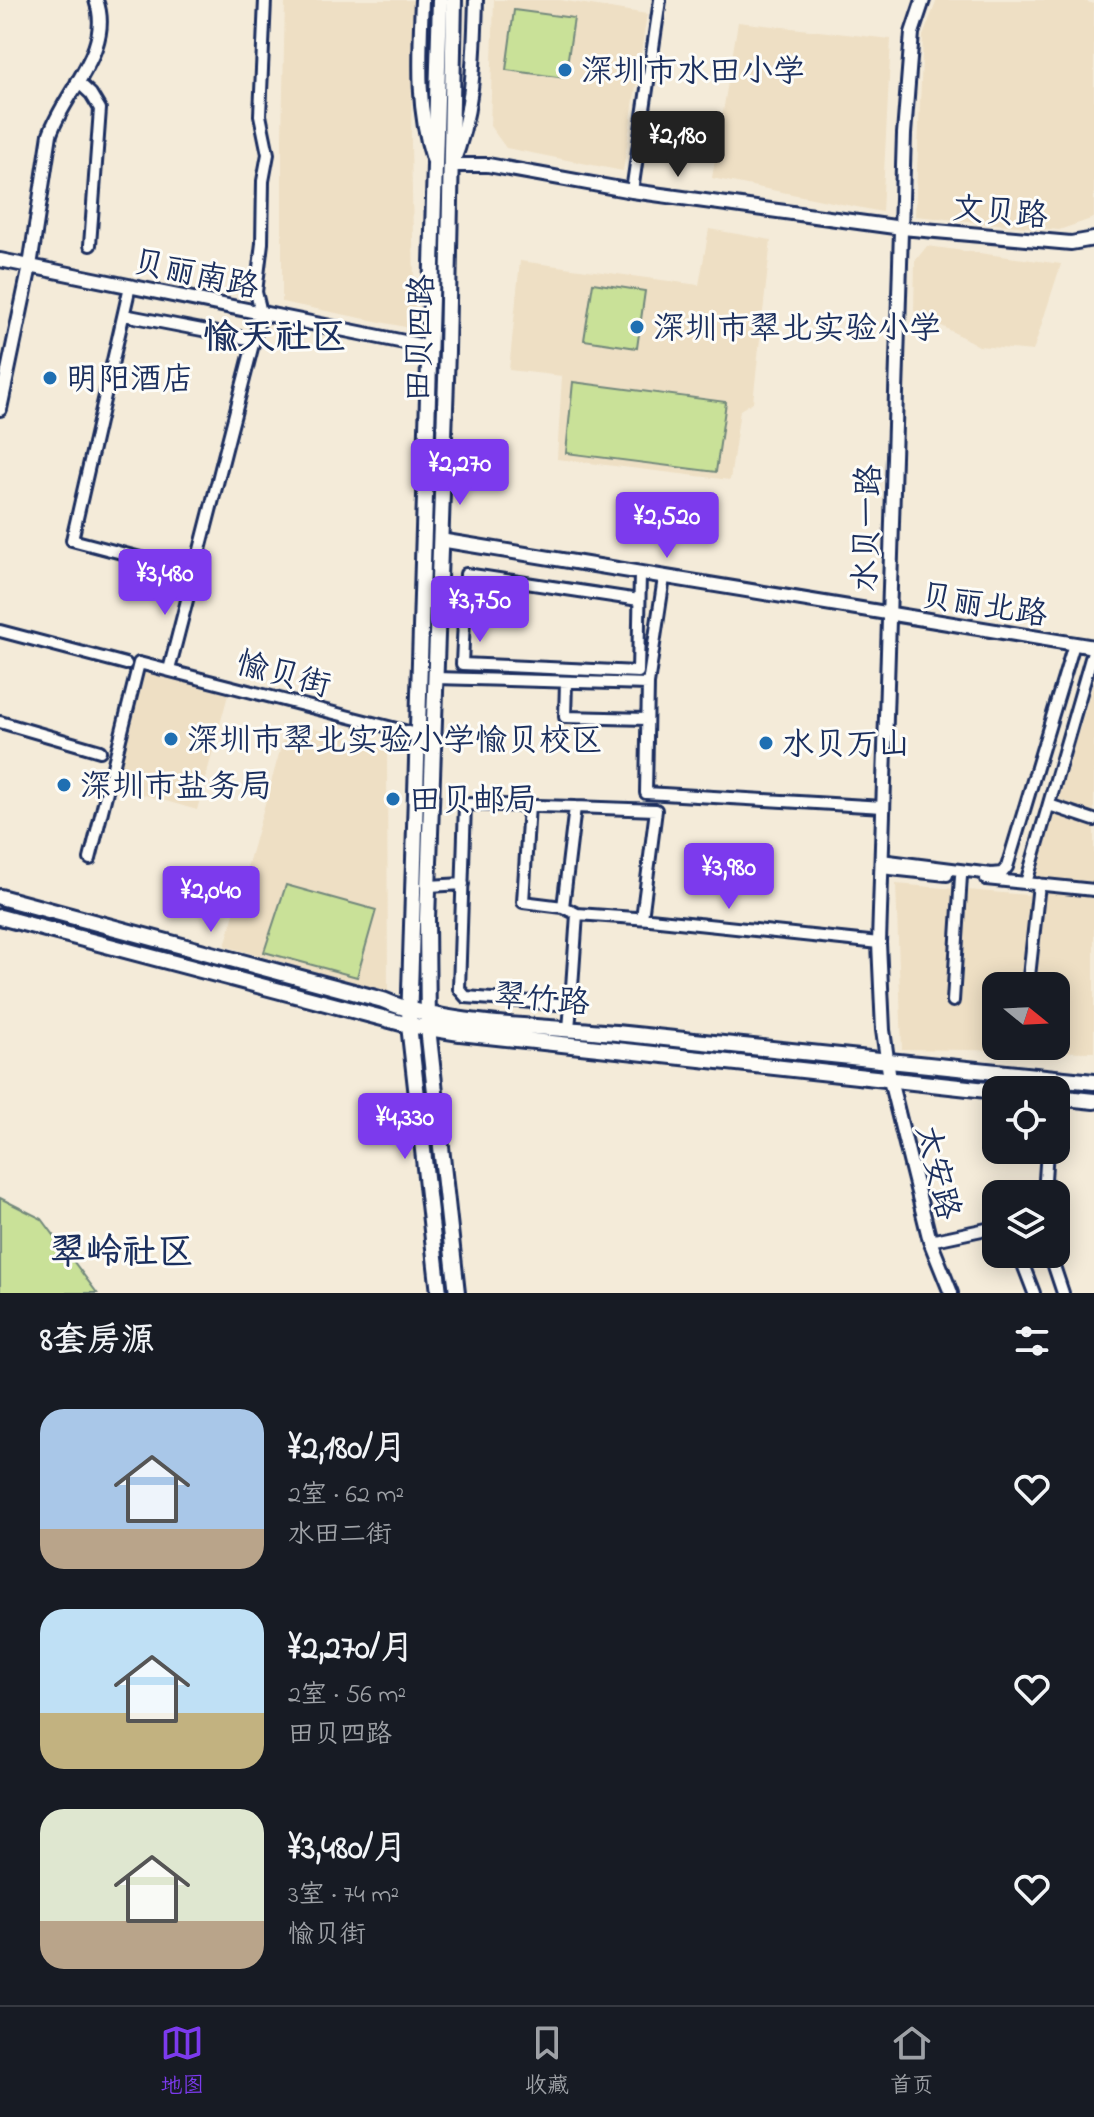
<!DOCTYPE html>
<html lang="zh">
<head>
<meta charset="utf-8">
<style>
  body { margin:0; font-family:"Indie Flower","LXGW WenKai TC",sans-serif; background:#20242c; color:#f1f3f6; height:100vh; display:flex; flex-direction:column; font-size:30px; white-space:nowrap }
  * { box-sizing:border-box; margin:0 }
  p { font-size:26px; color:#9ea1a6 }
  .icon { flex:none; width:44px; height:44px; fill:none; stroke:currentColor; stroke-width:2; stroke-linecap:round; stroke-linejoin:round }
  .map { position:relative; height:1293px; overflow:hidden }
  .side { display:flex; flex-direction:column; background:#171b24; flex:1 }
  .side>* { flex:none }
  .needle { width:52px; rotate:108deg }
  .tools { position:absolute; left:982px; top:972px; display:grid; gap:16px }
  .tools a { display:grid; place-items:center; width:88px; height:88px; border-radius:16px; background:#171b24; box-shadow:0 4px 20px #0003; font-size:40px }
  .price { position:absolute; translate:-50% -68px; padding:0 18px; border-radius:8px; background:#7c3aed; color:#fff; font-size:26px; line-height:52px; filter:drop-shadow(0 2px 4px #0008) }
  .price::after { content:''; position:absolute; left:50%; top:48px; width:24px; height:18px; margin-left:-12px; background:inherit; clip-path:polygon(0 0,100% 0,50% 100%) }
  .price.active { background:#222; color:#fff }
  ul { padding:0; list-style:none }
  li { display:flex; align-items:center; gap:24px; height:200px; padding:0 40px }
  li span { display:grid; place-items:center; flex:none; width:224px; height:160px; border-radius:24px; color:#555 }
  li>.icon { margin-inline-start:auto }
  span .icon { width:96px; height:96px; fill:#fffc; stroke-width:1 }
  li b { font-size:34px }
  h2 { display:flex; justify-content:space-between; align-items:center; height:96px; padding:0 40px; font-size:34px }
  .dock { display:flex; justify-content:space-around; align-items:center; height:112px; border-top:2px solid #363941; background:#171b24; font-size:22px; color:#9ea1a6 }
  .dock a { display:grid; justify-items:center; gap:4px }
  .dock .active { color:#7c3aed }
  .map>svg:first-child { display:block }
  .built { fill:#eedfc4; fill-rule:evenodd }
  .green { fill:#c9e198; stroke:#72887b; stroke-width:2 }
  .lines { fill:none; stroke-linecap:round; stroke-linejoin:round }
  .minor-casing { stroke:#1b2f5e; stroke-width:16 }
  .tertiary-casing { stroke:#1b2f5e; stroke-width:18 }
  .secondary-casing { stroke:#1b2f5e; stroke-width:20 }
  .minor { stroke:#fdfcf7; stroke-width:10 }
  .tertiary { stroke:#fdfcf7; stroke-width:12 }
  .secondary { stroke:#fdfcf7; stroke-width:14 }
  .poi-dot { fill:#1f6fb2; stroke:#fdfcf7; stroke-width:3 }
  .labels { text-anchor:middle; stroke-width:6; stroke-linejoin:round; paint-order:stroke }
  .poi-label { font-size:32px; fill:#1b2f5e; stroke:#fdfcf7; text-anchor:start }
  .street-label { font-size:32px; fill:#1b2f5e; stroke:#fdfcf7 }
  .quarter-label { font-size:36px; font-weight:bold; fill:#1b2f5e; stroke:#fdfcf7 }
</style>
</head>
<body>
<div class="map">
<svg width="1094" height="1293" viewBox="0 0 1094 1293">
  <rect width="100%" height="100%" fill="#f4ebd9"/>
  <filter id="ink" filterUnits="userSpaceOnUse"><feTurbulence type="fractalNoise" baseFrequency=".0125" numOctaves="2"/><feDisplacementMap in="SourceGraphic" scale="16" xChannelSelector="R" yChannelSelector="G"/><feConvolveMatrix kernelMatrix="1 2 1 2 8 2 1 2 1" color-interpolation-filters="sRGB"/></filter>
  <g filter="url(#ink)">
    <path class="built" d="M285,0H413L411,145L415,329L282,302V138Z
      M494,0H560L647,14L623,171L506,148L490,126Z
      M937,0H1081L1094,4V218L1059,230L915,216L923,36Z
      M738,22L891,39L882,212L712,178Z
      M709,229L771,240L753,402L740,410L730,480L557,459L562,376L509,370L520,261L699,285Z
      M927,246L1061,264L1033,351L979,346L914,311L915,261Z
      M145,668L229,691L197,810L114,786Z
      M1094,681V1052L902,1049L896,884L1028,895ZM996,986H1056V1046H996Z
      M288,722L387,748L388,992L225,946Z"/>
    <path class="green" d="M514,10L574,18L565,78L506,70Z
      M593,283L645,291L637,348L584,340Z
      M573,382L726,402L716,472L566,453Z
      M286,885L376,910L357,977L264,952Z
      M0,1198L42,1219L97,1293H0Z"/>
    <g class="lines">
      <defs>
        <path id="minor" d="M77,81L91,94L100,109L90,245
          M632,191L660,0
          M130,286L72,540L194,572
          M124,315L254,340
          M664,578L648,684L646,793L883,807
          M639,600L466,574L462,664L638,672L640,574
          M0,631L126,664
          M169,670L261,313L256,292L262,243L263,181L268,154L260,115L265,0
          M435,678L648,684
          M566,682L565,717L647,719
          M0,722L100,751
          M529,805L523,902L563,907
          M1049,805L1094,820
          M575,807L656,810L642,918
          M90,859L139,663L416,734
          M881,860L991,874L1002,873L1007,867L1074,644
          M881,868L947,875
          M986,879L1094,890
          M1026,883L1094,648
          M429,886L463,884
          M577,914L650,919L879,943
          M1028,986L1039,884
          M953,1001L961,876
          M569,1028L570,1017L577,914L563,907L575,807L465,804L459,989L466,997L571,1005
          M1044,1194L1047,1150
          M930,1241L996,1227
          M1019,1254L1034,1293
          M1050,1254L1063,1293"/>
        <path id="tertiary" d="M422,0C420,53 416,108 433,159
          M476,0C474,57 474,112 452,165H488L632,191L902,228L1071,243L1094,239
          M923,0L912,33L904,134L879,943L883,1030L890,1080L930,1241L951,1293
          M0,260L429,347
          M0,409L30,266L50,134C65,91 114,49 96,0
          M440,540L1094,647"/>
        <path id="secondary" d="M454,0L447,351L427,919L428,1028L457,1293
          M0,897L383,1000C445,1027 548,1026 616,1033C776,1048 935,1065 1094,1082
          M0,917L409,1025L460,1033L996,1091
          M1056,1097L1094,1101
          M439,1293L409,1025L440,0"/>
      </defs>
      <use href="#minor" class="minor-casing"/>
      <use href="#tertiary" class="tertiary-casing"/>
      <use href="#secondary" class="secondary-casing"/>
      <use href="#minor" class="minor"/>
      <use href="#tertiary" class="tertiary"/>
      <use href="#secondary" class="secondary"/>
    </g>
  </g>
  <g class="poi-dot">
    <circle cx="565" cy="70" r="8"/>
    <circle cx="637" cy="327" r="8"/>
    <circle cx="50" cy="378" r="8"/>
    <circle cx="171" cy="739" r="8"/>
    <circle cx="766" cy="743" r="8"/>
    <circle cx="64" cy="785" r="8"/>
    <circle cx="393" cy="799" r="8"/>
  </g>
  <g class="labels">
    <g class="poi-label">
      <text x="581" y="81">深圳市水田小学</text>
      <text x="653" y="338">深圳市翠北实验小学</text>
      <text x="66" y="389">明阳酒店</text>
      <text x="187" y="750">深圳市翠北实验小学愉贝校区</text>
      <text x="782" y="754">水贝万山</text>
      <text x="80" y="796">深圳市盐务局</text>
      <text x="409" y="810">田贝邮局</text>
    </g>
    <g class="street-label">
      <text transform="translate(1000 211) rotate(5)" y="11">文贝路</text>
      <text transform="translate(196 273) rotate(12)" y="11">贝丽南路</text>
      <text transform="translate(419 338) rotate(-88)" y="11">田贝四路</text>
      <text transform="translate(866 528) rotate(-88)" y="11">水贝一路</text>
      <text transform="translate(984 604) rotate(9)" y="11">贝丽北路</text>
      <text transform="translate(284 673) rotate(15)" y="11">愉贝街</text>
      <text transform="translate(542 998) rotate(5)" y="11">翠竹路</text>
      <text transform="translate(939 1172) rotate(76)" y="11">太安路</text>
    </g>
    <g class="quarter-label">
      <text x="275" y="348">愉天社区</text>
      <text x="122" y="1263">翠岭社区</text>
    </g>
  </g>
</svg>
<div class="tools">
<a><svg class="needle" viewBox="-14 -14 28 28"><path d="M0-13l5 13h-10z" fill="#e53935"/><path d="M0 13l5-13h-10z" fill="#9ea1a6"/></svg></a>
<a><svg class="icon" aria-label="locate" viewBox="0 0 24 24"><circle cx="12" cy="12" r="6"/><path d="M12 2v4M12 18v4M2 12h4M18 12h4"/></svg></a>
<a><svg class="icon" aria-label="layers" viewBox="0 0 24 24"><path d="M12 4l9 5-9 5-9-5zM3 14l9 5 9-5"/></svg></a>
</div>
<b class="price active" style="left:678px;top:179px">¥2,180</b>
<b class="price" style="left:460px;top:507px">¥2,270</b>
<b class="price" style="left:667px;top:560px">¥2,520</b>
<b class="price" style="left:165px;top:617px">¥3,480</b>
<b class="price" style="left:480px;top:644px">¥3,750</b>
<b class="price" style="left:729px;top:911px">¥3,980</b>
<b class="price" style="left:211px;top:934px">¥2,040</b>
<b class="price" style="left:405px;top:1161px">¥4,330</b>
</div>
<section class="side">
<h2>8套房源<svg class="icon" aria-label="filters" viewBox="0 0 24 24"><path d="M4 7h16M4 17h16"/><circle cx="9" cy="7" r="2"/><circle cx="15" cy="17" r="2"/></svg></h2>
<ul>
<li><span style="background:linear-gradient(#a9c7e8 75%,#b9a48a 0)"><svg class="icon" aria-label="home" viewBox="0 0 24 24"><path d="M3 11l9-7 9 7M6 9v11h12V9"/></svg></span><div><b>¥2,180/月</b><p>2室 · 62 m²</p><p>水田二街</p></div><svg class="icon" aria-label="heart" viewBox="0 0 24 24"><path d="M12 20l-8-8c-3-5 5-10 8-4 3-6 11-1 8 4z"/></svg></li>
<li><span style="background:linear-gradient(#bfe0f5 65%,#c2b280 0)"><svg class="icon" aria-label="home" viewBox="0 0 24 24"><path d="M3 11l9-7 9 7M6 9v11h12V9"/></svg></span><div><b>¥2,270/月</b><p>2室 · 56 m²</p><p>田贝四路</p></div><svg class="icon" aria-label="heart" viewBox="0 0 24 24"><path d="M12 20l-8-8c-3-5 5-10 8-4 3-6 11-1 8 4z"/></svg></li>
<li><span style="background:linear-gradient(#dfe7d0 70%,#b9a48a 0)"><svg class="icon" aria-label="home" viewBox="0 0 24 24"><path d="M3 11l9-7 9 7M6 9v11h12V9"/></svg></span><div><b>¥3,480/月</b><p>3室 · 74 m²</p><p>愉贝街</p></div><svg class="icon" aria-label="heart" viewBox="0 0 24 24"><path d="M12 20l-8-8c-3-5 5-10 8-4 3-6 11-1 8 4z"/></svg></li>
</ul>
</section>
<nav class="dock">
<a class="active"><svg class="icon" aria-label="map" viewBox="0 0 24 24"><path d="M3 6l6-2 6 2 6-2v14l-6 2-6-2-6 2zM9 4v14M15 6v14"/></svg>地图</a>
<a><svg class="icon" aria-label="saved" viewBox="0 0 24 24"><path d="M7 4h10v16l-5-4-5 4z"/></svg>收藏</a>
<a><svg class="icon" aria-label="home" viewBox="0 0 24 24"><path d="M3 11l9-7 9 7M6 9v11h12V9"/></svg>首页</a>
</nav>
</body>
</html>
